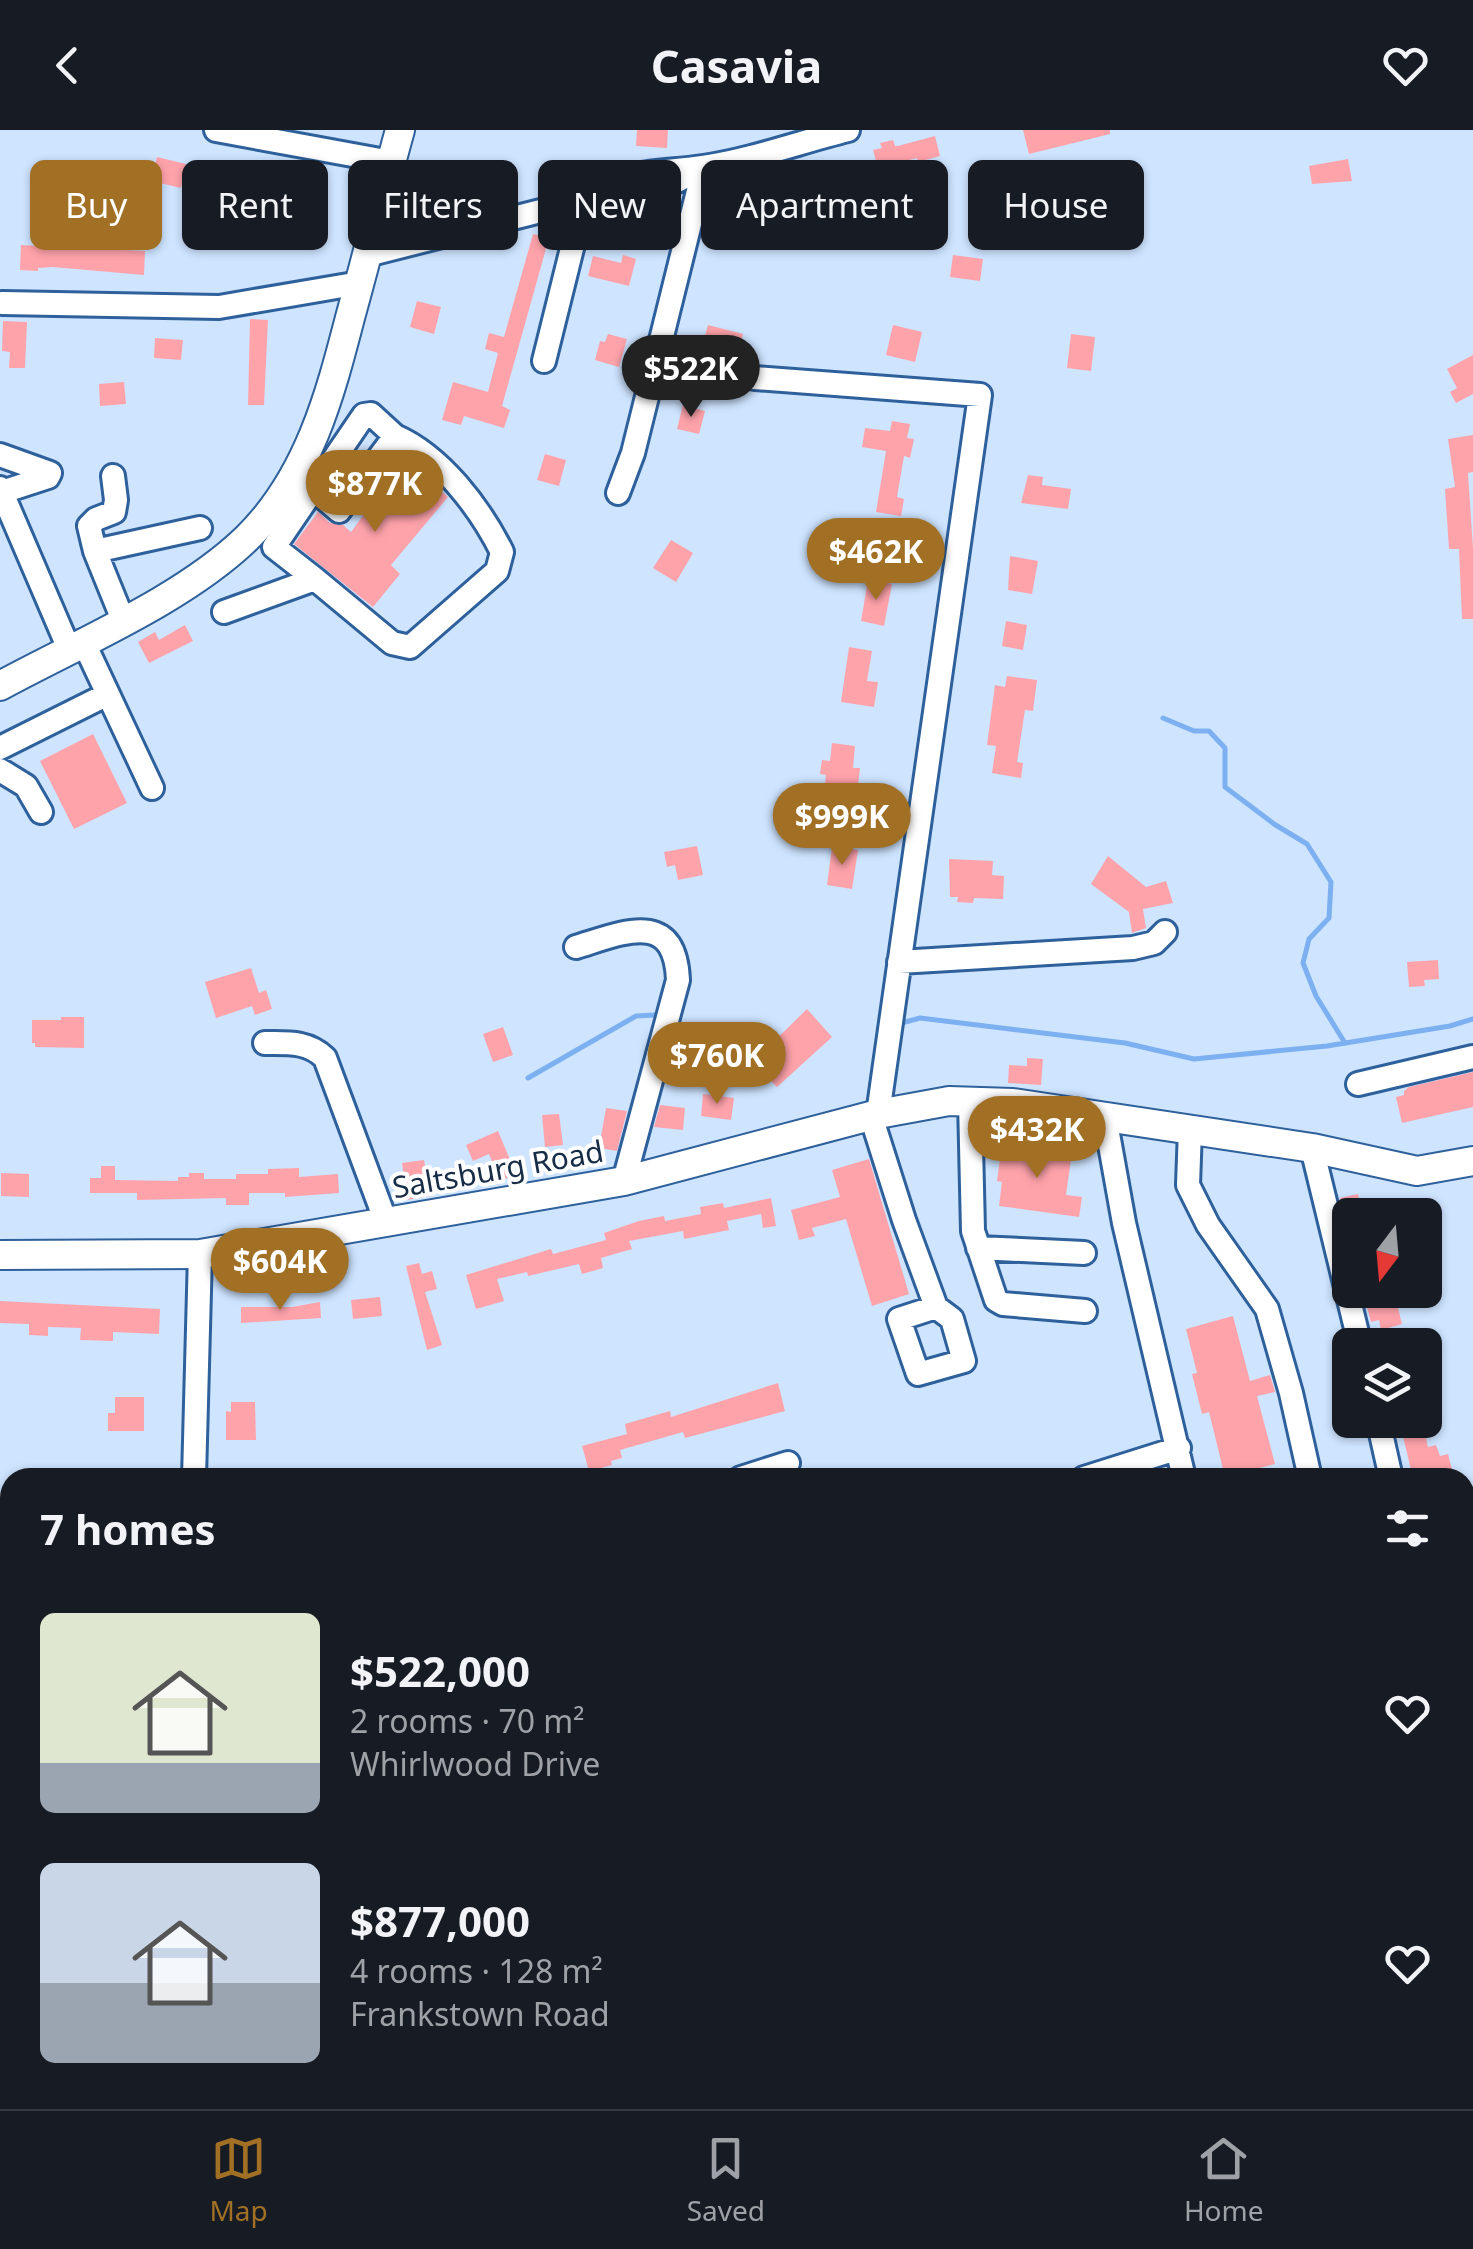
<!DOCTYPE html>
<html lang="en">
<head>
<meta charset="utf-8">
<style>
  body { margin:0; font-family:"Noto Sans",sans-serif; background:#242831; color:#f1f3f6; height:100vh; display:flex; flex-direction:column; font-size:38px; white-space:nowrap }
  * { box-sizing:border-box; margin:0 }
  p { font-size:32px; color:#9ea1a6 }
  .icon { flex:none; width:55px; height:55px; fill:none; stroke:currentColor; stroke-width:2; stroke-linecap:round; stroke-linejoin:round }
  .map { position:relative; flex:1; overflow:hidden }
  .drawer { position:absolute; left:0px; top:1338px; width:1475px; height:642px; display:flex; flex-direction:column; background:#171b24; border-radius:30px 30px 0 0; box-shadow:0 2px 8px #0004 }
  .drawer>* { flex:none }
  .guide { position:absolute; left:30px; top:30px; width:1415px; height:90px; display:flex; gap:20px }
  .needle { width:65px; rotate:196deg }
  .tools { position:absolute; left:1332px; top:1068px; display:grid; gap:20px }
  .tools a { display:grid; place-items:center; width:110px; height:110px; border-radius:15px; background:#171b24; box-shadow:0 2px 8px #0004; font-size:50px }
  .price { position:absolute; translate:-50% -85px; padding:0 22px; border-radius:35px; background:#a17024; color:#fff; font-size:32px; line-height:65px; filter:drop-shadow(0 2px 5px #0008) }
  .price::after { content:''; position:absolute; left:50%; top:60px; width:30px; height:22px; margin-left:-15px; background:inherit; clip-path:polygon(0 0,100% 0,50% 100%) }
  .price.current { background:#222; color:#fff }
  ul { padding:0; list-style:none }
  li { display:flex; align-items:center; gap:30px; height:250px; padding:0 40px }
  li span { display:grid; place-items:center; flex:none; width:280px; height:200px; border-radius:15px; color:#555 }
  li>.icon { margin-inline-start:auto }
  span .icon { width:120px; height:120px; fill:#fffc; stroke-width:1 }
  li b { font-size:42px }
  h2 { display:flex; justify-content:space-between; align-items:center; height:120px; padding:0 40px; font-size:42px }
  .tag { padding:0 35px; border-radius:15px; background:#171b24; box-shadow:0 2px 8px #0004; font-size:35px; line-height:90px }
  .tag.current { background:#a17024; color:#fff }
  header { display:flex; justify-content:space-between; align-items:center; height:130px; padding:0 40px; background:#171b24; font-size:45px; font-weight:700 }
  .menu { display:flex; justify-content:space-around; align-items:center; height:140px; border-top:2px solid #363941; background:#171b24; font-size:28px; color:#9ea1a6 }
  .menu a { display:grid; justify-items:center; gap:5px }
  .menu .current { color:#a17024 }
  .map>svg:first-child { display:block }
  .forest { fill:#d89732 }
  .lines { fill:none; stroke-linecap:round; stroke-linejoin:round }
  .stream { stroke:#7cb0f0; stroke-width:5 }
  .building { fill:#ffa3ab }
  .minor-casing { stroke:#2e609b; stroke-width:28 }
  .major-casing { stroke:#2e609b; stroke-width:32 }
  .minor { stroke:#fff; stroke-width:22 }
  .major { stroke:#fff; stroke-width:28 }
  .labels { text-anchor:middle; stroke-width:8; stroke-linejoin:round; paint-order:stroke }
  .street-label { font-size:30px; fill:#172c46; stroke:#fff }
</style>
</head>
<body>
<header><svg class="icon" aria-label="back" viewBox="0 0 24 24"><path d="M15 5l-7 7 7 7"/></svg>Casavia<svg class="icon" aria-label="heart" viewBox="0 0 24 24"><path d="M12 20l-8-8c-3-5 5-10 8-4 3-6 11-1 8 4z"/></svg></header>
<div class="map">
<svg width="1473" height="1979" viewBox="0 0 1473 1979">
  <rect width="100%" height="100%" fill="#cee4ff"/>
  <path class="forest" d="M1473,1638V1800L1465,1803V1639Z
    M0,1737L10,1738V1970H1133L1121,1979H0Z"/>
  <g class="lines">
    <path class="stream" d="M1163,588L1194,601H1209L1225,618V657L1274,694L1307,714L1331,752L1329,788L1309,809L1303,833L1316,866L1345,913
      M898,894L920,888L1125,913L1194,929L1327,916L1450,896L1473,889
      M528,948L636,886L655,885"/>
  </g>
  <path class="building" d="M637,0H668L667,18L636,16Z
    M1023,0H1110V4L1029,24Z
    M935,6L940,26L918,32L917,28L878,38L873,20L882,18L880,13L893,10L895,16H898Z
    M157,27L186,34L181,58L151,51Z
    M1348,29L1352,51L1312,54L1309,36Z
    M238,36L254,39L253,45L263,47L262,52L272,54L268,74L227,66L230,48L236,49Z
    M462,37L494,44L490,63L458,56Z
    M825,37L830,57L797,65L798,72L762,81L761,76L723,84L719,68L757,59L755,55L773,50L774,55L809,46L808,41Z
    M533,104L549,108L502,276L510,280L504,298L464,286L461,295L442,290L453,252L488,262L498,223L485,219L489,203L504,207Z
    M21,115L145,121L144,145L53,137L38,138V141L20,140Z
    M623,125L636,129L629,156L588,146L593,126L621,133Z
    M953,125L983,129L980,151L950,147Z
    M417,171L441,177L434,204L410,197Z
    M250,189L268,190L264,275H248Z
    M3,191L27,192L25,238H9L10,222L2,221Z
    M708,195L743,204L738,223L728,220L726,226L701,220Z
    M893,195L922,202L915,232L886,225Z
    M608,204L627,209L619,237L595,230L600,211L605,212Z
    M1071,204L1095,207L1091,241L1067,238Z
    M155,208L183,210L181,230L154,228Z
    M1473,225V264L1456,273L1450,262L1457,258L1447,239Z
    M124,252L126,274L100,276L99,254Z
    M683,275L705,281L699,304L677,299Z
    M892,291L910,294L907,308L914,309L910,328L904,326L897,367L904,369L901,386L876,382L886,321L862,317L865,298L890,301Z
    M1473,305V342L1468,343L1473,418V489H1462L1459,419H1449L1445,359L1455,357L1448,309Z
    M545,324L566,330L559,356L537,350Z
    M405,329L448,367L391,435L400,444L373,477L294,414L318,382L330,393L343,395L351,402Z
    M1028,345L1043,347L1042,355L1071,359L1068,379L1021,373Z
    M671,410L693,423L676,452L653,438Z
    M1010,426L1038,431L1032,464L1008,460Z
    M868,450L892,454L884,496L861,491Z
    M1006,491L1027,495L1023,520L1002,516Z
    M185,495L193,511L149,533L138,512L155,502L159,510Z
    M849,517L872,521L867,551L878,552L874,577L841,572Z
    M1007,546L1037,550L1033,581L1025,580L1017,632L1023,633L1021,648L992,643L996,616L987,615L995,555L1005,557Z
    M93,604L127,673L74,699L40,631Z
    M832,613L855,616L853,638H860L858,655L850,654L849,666L824,663L826,645L820,644L822,630L830,631Z
    M697,716L703,745L678,750L675,735L667,737L664,722Z
    M832,717L858,720L852,759L827,755Z
    M1108,726L1146,757L1166,751L1173,773L1143,779L1146,798L1132,803L1129,782L1091,754Z
    M949,729L993,731L992,745L1004,746L1003,769L974,768L973,773L957,772L958,767H950Z
    M1438,830L1439,849L1424,850L1425,856L1409,857L1407,832Z
    M251,838L259,863L266,860L272,879L255,885L252,876L216,888L205,852Z
    M807,879L832,907L777,957L753,932Z
    M61,887H84V918L35,917V913H32V890H61Z
    M503,897L513,925L493,932L483,904Z
    M1027,928L1043,929L1041,955L1008,953L1009,935L1027,936Z
    M1473,942V977L1402,993L1396,967L1404,965V961L1409,957Z
    M703,964L734,968L731,990L701,986Z
    M660,975L685,978L683,1000L654,997Z
    M606,978L627,981L617,1021L599,1018Z
    M559,984L563,1015L545,1017L542,985Z
    M498,1001L516,1044L500,1051L489,1024L473,1031L466,1015Z
    M1002,1014L1072,1022L1066,1065L1082,1067L1079,1087L999,1076L1002,1052L997,1051Z
    M869,1029L909,1164L872,1176L846,1089L812,1098L815,1106L799,1110L791,1080L840,1067L832,1040Z
    M424,1030L430,1066L407,1070L402,1033Z
    M101,1036H115V1050L178,1051V1047H189V1043H204V1049H236V1044H268V1039L299,1038V1047L338,1044L339,1063L285,1067V1063H249V1075H226V1068L137,1070V1063H90V1048H101Z
    M1,1043L29,1044V1067L1,1066Z
    M1358,1064L1360,1074L1373,1071L1376,1085H1344L1340,1068Z
    M771,1068L776,1096L763,1098L761,1084L727,1091L729,1100L684,1109L683,1101L629,1111L632,1119L601,1128L603,1138L582,1144L579,1134L528,1146L527,1142L497,1149L504,1171L476,1179L466,1145L551,1119L553,1124L606,1110L604,1103L639,1091L664,1086L665,1091L701,1084L700,1077L723,1073L724,1078Z
    M419,1133L422,1144L432,1141L437,1159L425,1162L442,1215L427,1220L406,1136Z
    M1395,1166L1402,1194L1381,1200L1379,1190L1371,1192L1366,1173Z
    M380,1167L382,1186L353,1189L351,1170Z
    M0,1171L160,1179L159,1204L113,1202V1211L80,1210L81,1198L48,1197V1206L29,1205V1194L0,1193Z
    M320,1172L321,1188L241,1193V1177H292Z
    M1233,1186L1250,1251L1270,1245L1275,1262L1257,1266L1275,1334L1225,1347L1209,1282L1202,1284L1192,1244L1197,1243L1186,1199Z
    M778,1253L785,1281L685,1308L683,1302L620,1320L622,1328L611,1331L612,1335L589,1341L582,1316L627,1304L625,1294L670,1281L671,1287Z
    M115,1267H144V1301H108V1283H115Z
    M231,1272H255L256,1310H226V1281L231,1282Z
    M1399,1290H1422L1428,1317L1436,1315L1440,1326L1448,1324L1453,1344L1441,1348H1413Z"/>
  <g class="lines">
    <defs>
      <path id="minor" d="M216,0L391,32
        M584,70C623,38 656,44 703,37C751,30 800,12 848,0
        M367,125L584,70C640,76 656,61 704,37
        M2,173L219,177L360,153
        M544,231L584,70
        M755,248L980,265L878,984
        M0,325L50,343L48,347L2,362
        M0,358L69,519
        M618,363L633,323L704,37
        M95,421L89,396L96,389L114,382L116,370L113,346
        M315,449L392,513L410,517L497,441L502,422C480,378 441,326 395,306
        M224,482L315,449L274,417L364,285L371,284L395,306L339,381L295,343
        M123,490L95,421L200,398
        M83,511L152,658
        M0,618L108,564
        M0,640L26,656L41,682
        M576,817C622,803 675,778 678,850L624,1051
        M899,832L1133,818L1154,813L1165,802
        M265,913C287,913 308,911 325,928L386,1092
        M1358,954L1473,927
        M970,971L973,1101L996,1170L1003,1174L1085,1181
        M871,986L904,1090L936,1177L952,1189L964,1231L918,1244L899,1189L936,1177
        M1105,987L1124,1093L1184,1348
        M1190,999L1188,1055L1208,1095L1267,1179L1291,1263L1310,1348
        M1312,1018L1360,1215
        M978,1118L1084,1123
        M1378,1290L1391,1348
        M194,1348L200,1124
        M741,1348L788,1333
        M1084,1348L1179,1318
        M0,1484H10
        M1465,1895L1473,1892
        M1280,1979L1294,1970"/>
      <path id="major" d="M0,556C79,513 183,470 247,408C309,347 330,265 351,184C368,123 383,61 400,0
        M0,1125L200,1124L624,1051L878,984L949,971L1013,973L1312,1018L1417,1041L1473,1031"/>
    </defs>
    <use href="#minor" class="minor-casing"/>
    <use href="#major" class="major-casing"/>
    <use href="#minor" class="minor"/>
    <use href="#major" class="major"/>
  </g>
  <g class="labels">
    <g class="street-label">
      <text transform="translate(498 1040) rotate(-10)" y="10">Saltsburg Road</text>
    </g>
  </g>
</svg>
<div class="tools">
<a><svg class="needle" viewBox="-14 -14 28 28"><path d="M0-13l5 13h-10z" fill="#e53935"/><path d="M0 13l5-13h-10z" fill="#9ea1a6"/></svg></a>
<a><svg class="icon" aria-label="layers" viewBox="0 0 24 24"><path d="M12 4l9 5-9 5-9-5zM3 14l9 5 9-5"/></svg></a>
</div>
<b class="price current" style="left:691px;top:290px">$522K</b>
<b class="price" style="left:375px;top:405px">$877K</b>
<b class="price" style="left:876px;top:473px">$462K</b>
<b class="price" style="left:842px;top:738px">$999K</b>
<b class="price" style="left:717px;top:977px">$760K</b>
<b class="price" style="left:1037px;top:1051px">$432K</b>
<b class="price" style="left:280px;top:1183px">$604K</b>
<div class="guide">
<a class="tag current">Buy</a>
<a class="tag">Rent</a>
<a class="tag">Filters</a>
<a class="tag">New</a>
<a class="tag">Apartment</a>
<a class="tag">House</a>
</div>
<section class="drawer">
<h2>7 homes<svg class="icon" aria-label="filters" viewBox="0 0 24 24"><path d="M4 7h16M4 17h16"/><circle cx="9" cy="7" r="2"/><circle cx="15" cy="17" r="2"/></svg></h2>
<ul>
<li><span style="background:linear-gradient(#dfe7d0 75%,#9aa5b1 0)"><svg class="icon" aria-label="home" viewBox="0 0 24 24"><path d="M3 11l9-7 9 7M6 9v11h12V9"/></svg></span><div><b>$522,000</b><p>2 rooms · 70 m²</p><p>Whirlwood Drive</p></div><svg class="icon" aria-label="heart" viewBox="0 0 24 24"><path d="M12 20l-8-8c-3-5 5-10 8-4 3-6 11-1 8 4z"/></svg></li>
<li><span style="background:linear-gradient(#c9d6e8 60%,#9aa5b1 0)"><svg class="icon" aria-label="home" viewBox="0 0 24 24"><path d="M3 11l9-7 9 7M6 9v11h12V9"/></svg></span><div><b>$877,000</b><p>4 rooms · 128 m²</p><p>Frankstown Road</p></div><svg class="icon" aria-label="heart" viewBox="0 0 24 24"><path d="M12 20l-8-8c-3-5 5-10 8-4 3-6 11-1 8 4z"/></svg></li>
</ul>
</section>
</div>
<nav class="menu">
<a class="current"><svg class="icon" aria-label="map" viewBox="0 0 24 24"><path d="M3 6l6-2 6 2 6-2v14l-6 2-6-2-6 2zM9 4v14M15 6v14"/></svg>Map</a>
<a><svg class="icon" aria-label="saved" viewBox="0 0 24 24"><path d="M7 4h10v16l-5-4-5 4z"/></svg>Saved</a>
<a><svg class="icon" aria-label="home" viewBox="0 0 24 24"><path d="M3 11l9-7 9 7M6 9v11h12V9"/></svg>Home</a>
</nav>
</body>
</html>
